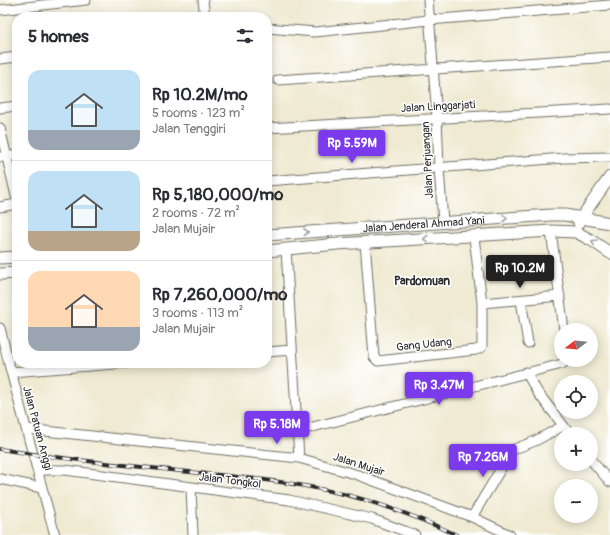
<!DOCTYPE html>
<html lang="en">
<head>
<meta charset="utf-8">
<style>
  body { margin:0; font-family:Pangolin,sans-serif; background:#f2f2f3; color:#2b2b33; height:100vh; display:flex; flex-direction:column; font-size:15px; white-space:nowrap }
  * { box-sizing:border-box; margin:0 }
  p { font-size:13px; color:#7c7c81 }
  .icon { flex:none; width:22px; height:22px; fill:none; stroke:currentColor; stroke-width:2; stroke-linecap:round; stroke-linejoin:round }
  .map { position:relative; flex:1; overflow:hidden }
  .side { position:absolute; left:12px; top:12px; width:260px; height:356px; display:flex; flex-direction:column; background:#fff; border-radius:16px; box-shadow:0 2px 10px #0003 }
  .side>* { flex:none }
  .needle { width:26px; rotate:254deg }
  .tools { position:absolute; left:554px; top:323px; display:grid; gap:8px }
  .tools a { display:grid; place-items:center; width:44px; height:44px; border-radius:50%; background:#fff; box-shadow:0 2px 10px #0003; font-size:20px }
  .price { position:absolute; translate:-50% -34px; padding:0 9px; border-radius:4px; background:#7c3aed; color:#fff; font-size:13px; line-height:26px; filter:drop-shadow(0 1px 2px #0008) }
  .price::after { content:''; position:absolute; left:50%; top:24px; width:12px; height:9px; margin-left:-6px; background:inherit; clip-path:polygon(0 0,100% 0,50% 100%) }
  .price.current { background:#222; color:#fff }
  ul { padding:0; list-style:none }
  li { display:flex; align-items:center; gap:12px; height:100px; padding:0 16px }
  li+li { border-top:1px solid #e1e1e2 }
  li span { display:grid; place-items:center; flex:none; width:112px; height:80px; border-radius:12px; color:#555 }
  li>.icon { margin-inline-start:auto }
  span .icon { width:48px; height:48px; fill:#fffc; stroke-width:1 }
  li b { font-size:17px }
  h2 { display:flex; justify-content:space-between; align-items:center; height:48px; padding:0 16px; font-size:17px }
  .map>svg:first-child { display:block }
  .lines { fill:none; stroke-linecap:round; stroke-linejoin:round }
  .minor-casing { stroke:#706e65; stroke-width:11 }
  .major-casing { stroke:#706e65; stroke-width:13 }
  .minor { stroke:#fff; stroke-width:9 }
  .major { stroke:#fff; stroke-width:11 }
  .rail-casing { stroke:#2b2b2b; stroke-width:4 }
  .rail { stroke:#fff; stroke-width:2.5; stroke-dasharray:8; stroke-linecap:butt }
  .oneway { stroke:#a0a0a0 }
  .labels { text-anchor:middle; stroke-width:3; stroke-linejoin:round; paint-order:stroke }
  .street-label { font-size:11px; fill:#2b2b2b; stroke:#fff }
  .neighbourhood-label { font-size:12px; font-weight:bold; fill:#2b2b2b; stroke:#fff }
</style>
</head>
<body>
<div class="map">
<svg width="610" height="535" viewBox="0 0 610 535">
  <rect width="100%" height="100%" fill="#fff"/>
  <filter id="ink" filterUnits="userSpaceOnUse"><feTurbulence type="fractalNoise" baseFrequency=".025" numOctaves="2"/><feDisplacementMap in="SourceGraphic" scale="8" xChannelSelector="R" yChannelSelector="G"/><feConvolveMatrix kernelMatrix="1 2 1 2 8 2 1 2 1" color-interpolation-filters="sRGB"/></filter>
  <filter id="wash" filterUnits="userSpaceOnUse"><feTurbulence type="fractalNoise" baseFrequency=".012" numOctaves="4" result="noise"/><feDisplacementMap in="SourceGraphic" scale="16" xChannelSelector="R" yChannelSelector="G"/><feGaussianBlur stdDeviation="0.9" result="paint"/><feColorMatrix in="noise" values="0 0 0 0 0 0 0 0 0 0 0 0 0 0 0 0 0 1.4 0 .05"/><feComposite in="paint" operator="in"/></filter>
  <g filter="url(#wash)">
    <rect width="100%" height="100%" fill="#efead1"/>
  </g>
  <g filter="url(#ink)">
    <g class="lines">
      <defs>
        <path id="minor" d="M203,0L205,17
          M428,0L437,118L439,168L443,222
          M0,10L86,0
          M267,28L315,32L429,20L610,5
          M0,59L17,57
          M278,80L610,57
          M0,108L17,106
          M0,128L17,200
          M267,128L610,109
          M0,157L17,155
          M267,181L564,158L610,157
          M0,207L17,204
          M551,231L564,330
          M365,242L374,357L378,361L476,350L481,348L482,345V303L474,237
          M286,249L299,458
          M521,300L528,343
          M482,303L560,296
          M0,328C17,397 36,466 55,535
          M267,352L292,350
          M11,372L128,363
          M526,372L538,393L570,434
          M26,429L299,458L358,475L472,517L510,535
          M297,431L562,364L566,360
          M591,460L610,482
          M38,470H65L289,500L372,519L415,535
          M0,479L42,488
          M191,487L193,535
          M472,517L512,450L535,441L563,426"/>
        <g id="major">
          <path d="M579,223L581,218L610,177"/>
          <path id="s1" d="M267,235L551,215H565L610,223"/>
          <path d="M267,251L337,244L551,231L576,232L591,240L610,253"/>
          <path d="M0,258L17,257"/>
          <path d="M0,274L17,273"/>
        </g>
      </defs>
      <use href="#minor" class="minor-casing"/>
      <use href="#major" class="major-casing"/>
      <use href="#minor" class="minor"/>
      <use href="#major" class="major"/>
      <defs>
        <path id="rail" d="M0,449C66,460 133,466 199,473C241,477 284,481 325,490C371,499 415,516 457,535"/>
      </defs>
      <use href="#rail" class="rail-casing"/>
      <use href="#rail" class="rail"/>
    </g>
    <defs><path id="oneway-chevron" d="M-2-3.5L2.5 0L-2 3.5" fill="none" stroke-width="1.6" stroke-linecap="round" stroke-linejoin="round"/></defs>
    <g class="oneway">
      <use href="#oneway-chevron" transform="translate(505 218) rotate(-4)"/>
      <use href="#oneway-chevron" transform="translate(306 232) rotate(-5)"/>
      <use href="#oneway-chevron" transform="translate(426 239) rotate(177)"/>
      <use href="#oneway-chevron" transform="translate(594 242) rotate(-150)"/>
    </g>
  </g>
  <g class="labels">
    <g class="street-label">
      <text transform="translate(438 106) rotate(-3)" y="4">Jalan Linggarjati</text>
      <text transform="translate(427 160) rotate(-93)" y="4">Jalan Perjuangan</text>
      <text dy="4" stroke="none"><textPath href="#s1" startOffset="157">Jalan Jenderal Ahmad Yani</textPath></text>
      <text transform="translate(424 344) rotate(-6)" y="4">Gang Udang</text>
      <text transform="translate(38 428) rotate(75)" y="4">Jalan Patuan Anggi</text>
      <text transform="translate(359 464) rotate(18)" y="4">Jalan Mujair</text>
      <text transform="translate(230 480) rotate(7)" y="4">Jalan Tongkol</text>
    </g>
    <g class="neighbourhood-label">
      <text x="422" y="285">Pardomuan</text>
    </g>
  </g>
</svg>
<div class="tools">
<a><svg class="needle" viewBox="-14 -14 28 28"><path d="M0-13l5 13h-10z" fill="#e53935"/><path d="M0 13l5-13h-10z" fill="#7c7c81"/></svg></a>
<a><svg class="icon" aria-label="locate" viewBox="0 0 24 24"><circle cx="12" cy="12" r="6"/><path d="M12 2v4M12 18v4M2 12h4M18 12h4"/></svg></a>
<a>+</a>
<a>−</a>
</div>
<b class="price" style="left:352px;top:164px">Rp 5.59M</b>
<b class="price current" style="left:520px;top:289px">Rp 10.2M</b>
<b class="price" style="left:439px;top:406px">Rp 3.47M</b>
<b class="price" style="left:277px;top:445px">Rp 5.18M</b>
<b class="price" style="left:483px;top:478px">Rp 7.26M</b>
<section class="side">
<h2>5 homes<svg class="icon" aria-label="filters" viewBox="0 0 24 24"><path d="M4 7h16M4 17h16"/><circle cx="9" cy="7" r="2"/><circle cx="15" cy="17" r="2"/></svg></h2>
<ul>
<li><span style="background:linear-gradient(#bfe0f5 75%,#9aa5b1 0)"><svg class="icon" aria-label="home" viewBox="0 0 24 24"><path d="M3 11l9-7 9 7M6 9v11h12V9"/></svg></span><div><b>Rp 10.2M/mo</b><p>5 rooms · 123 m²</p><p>Jalan Tenggiri</p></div></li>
<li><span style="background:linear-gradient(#bfe0f5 75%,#b9a48a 0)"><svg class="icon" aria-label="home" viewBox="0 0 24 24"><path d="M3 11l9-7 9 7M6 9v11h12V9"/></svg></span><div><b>Rp 5,180,000/mo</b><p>2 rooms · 72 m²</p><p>Jalan Mujair</p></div></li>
<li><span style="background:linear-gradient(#ffd9b3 70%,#9aa5b1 0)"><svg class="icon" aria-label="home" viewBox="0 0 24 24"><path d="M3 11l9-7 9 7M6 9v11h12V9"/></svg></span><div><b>Rp 7,260,000/mo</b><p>3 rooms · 113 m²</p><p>Jalan Mujair</p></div></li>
</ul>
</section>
</div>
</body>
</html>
